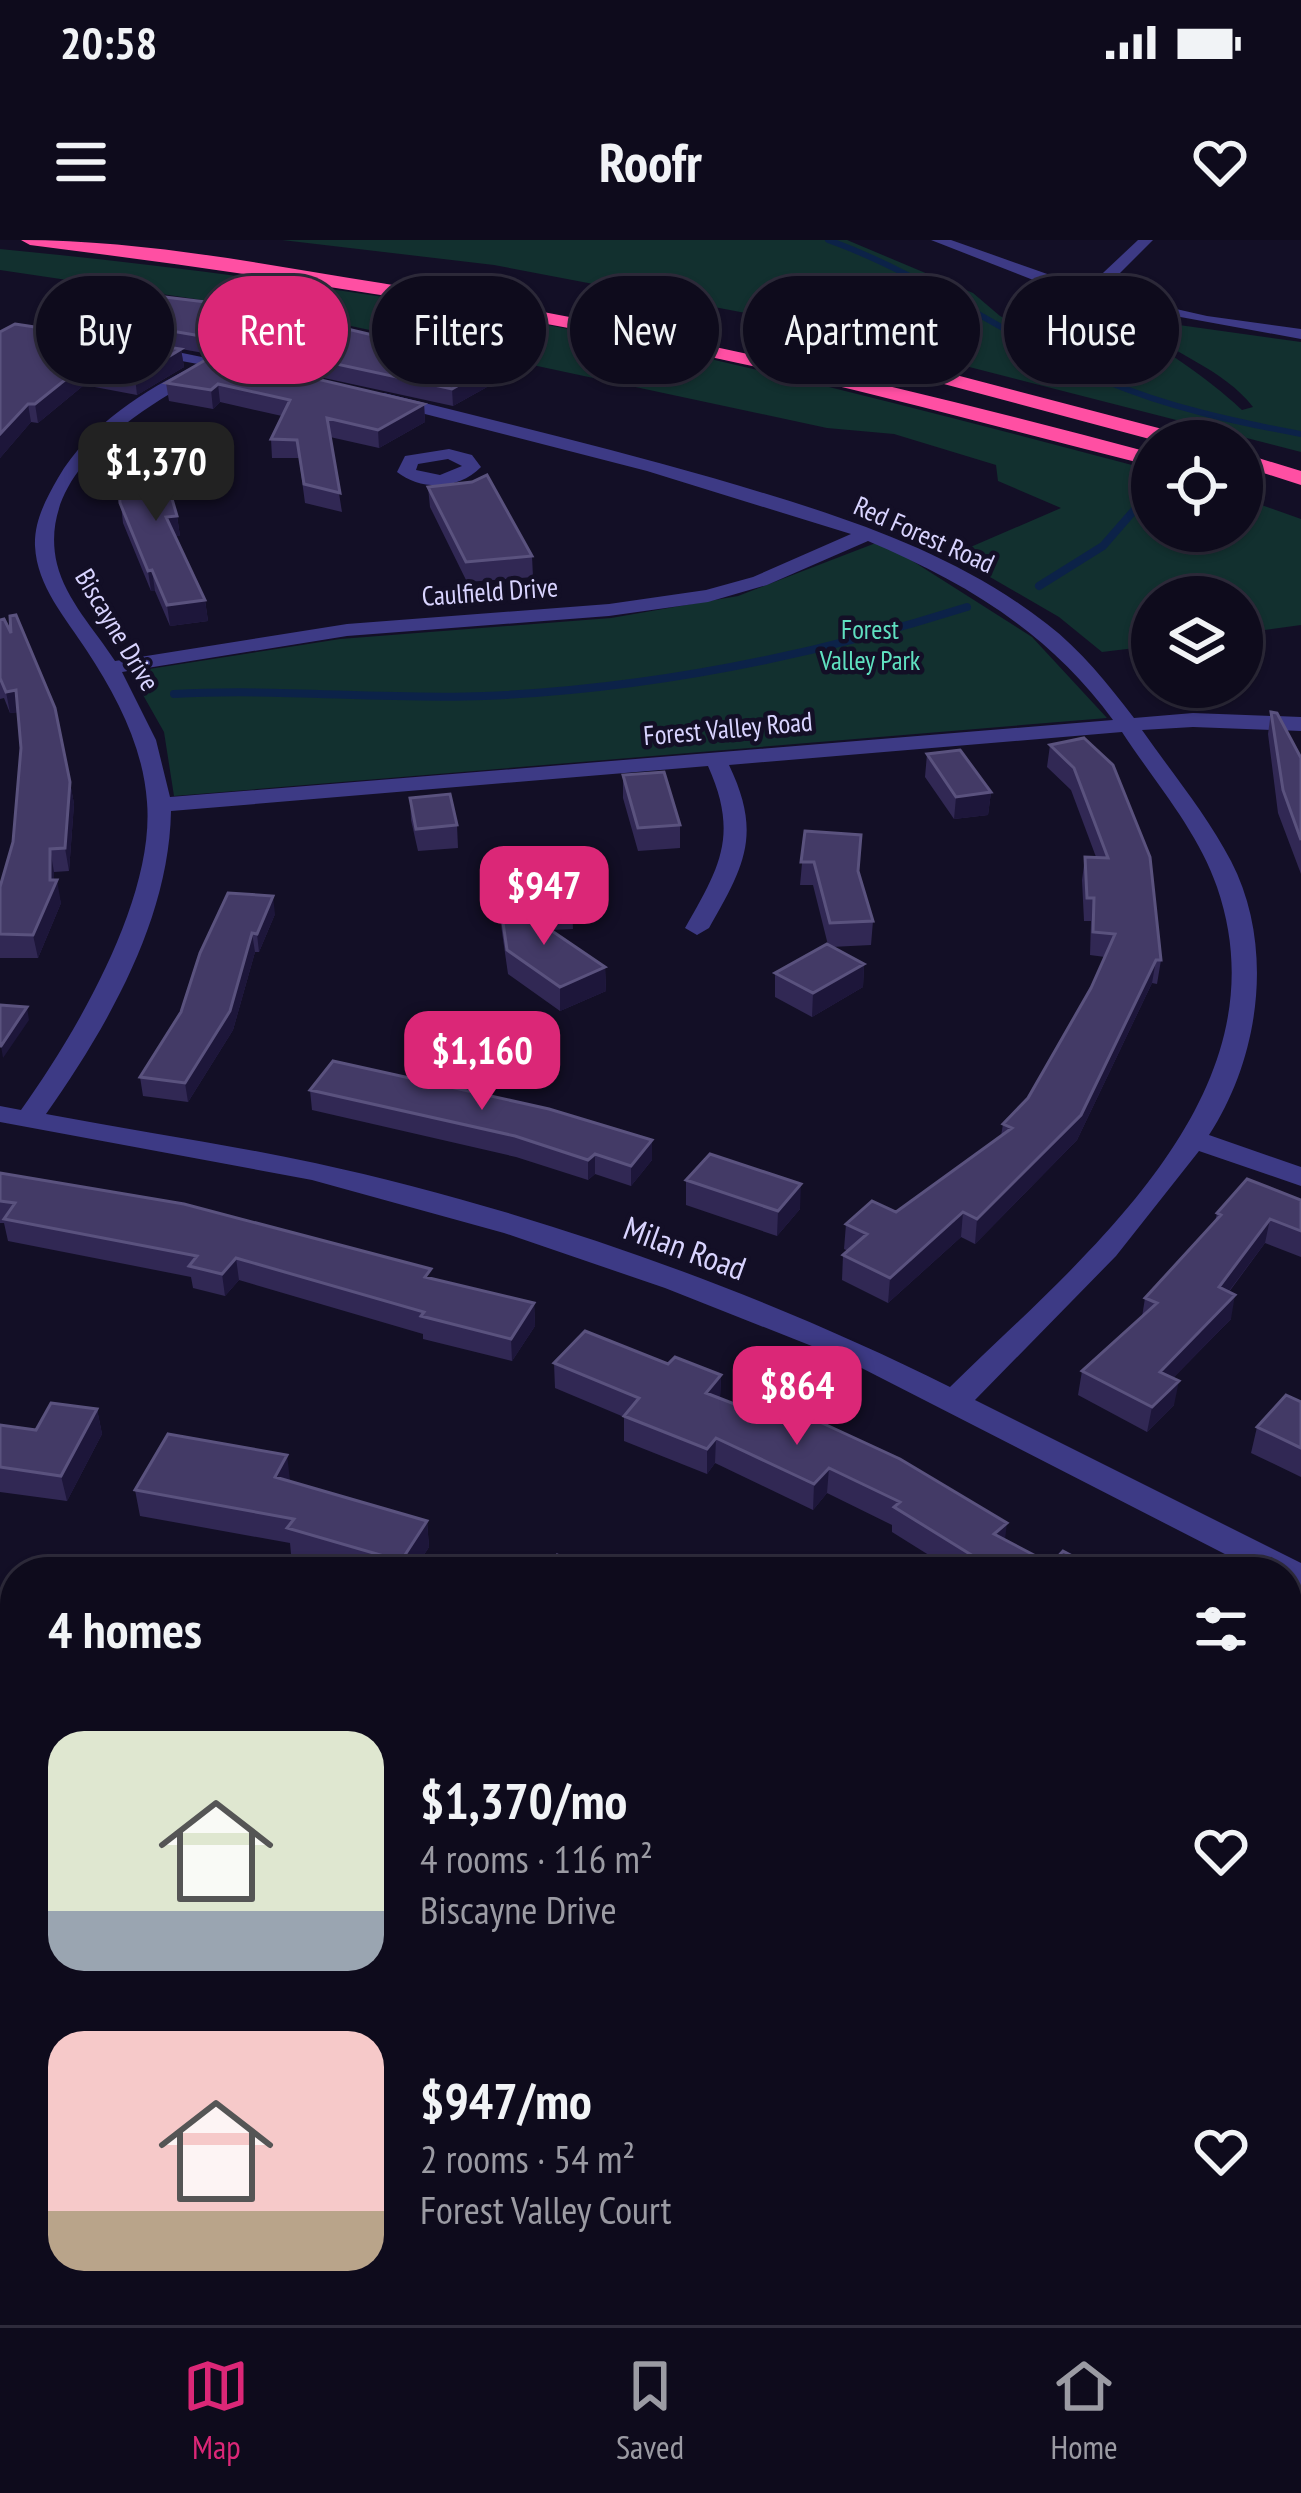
<!DOCTYPE html>
<html lang="en">
<head>
<meta charset="utf-8">
<style>
  body { margin:0; font-family:"PT Sans Narrow",sans-serif; background:#171425; color:#f1f3f6; height:100vh; display:flex; flex-direction:column; font-size:45px; white-space:nowrap }
  * { box-sizing:border-box; margin:0 }
  p { font-size:39px; color:#9b9ba3 }
  .icon { flex:none; width:66px; height:66px; fill:none; stroke:currentColor; stroke-width:2; stroke-linecap:round; stroke-linejoin:round }
  .map { position:relative; flex:1; overflow:hidden }
  .side { position:absolute; left:0px; top:1317px; width:1302px; height:768px; display:flex; flex-direction:column; background:#0e0b1c; border-radius:48px 48px 0 0; box-shadow:0 3px 9px #0004,0 0 0 3px #2e2b3b }
  .side>* { flex:none }
  .top-card { position:absolute; left:36px; top:36px; width:1230px; height:108px; display:flex; gap:24px }
  .buttons { position:absolute; left:1131px; top:180px; display:grid; gap:24px }
  .buttons a { display:grid; place-items:center; width:132px; height:132px; border-radius:50%; background:#0e0b1c; box-shadow:0 3px 9px #0004,0 0 0 3px #2e2b3b; font-size:60px }
  .price { position:absolute; translate:-50% -102px; padding:0 27px; border-radius:24px; background:#db2777; color:#fff; font-size:39px; line-height:78px; filter:drop-shadow(0 3px 6px #0008) }
  .price::after { content:''; position:absolute; left:50%; top:72px; width:36px; height:27px; margin-left:-18px; background:inherit; clip-path:polygon(0 0,100% 0,50% 100%) }
  .price.on { background:#222; color:#fff }
  ul { padding:0; list-style:none }
  li { display:flex; align-items:center; gap:36px; height:300px; padding:0 48px }
  li span { display:grid; place-items:center; flex:none; width:336px; height:240px; border-radius:36px; color:#555 }
  li>.icon { margin-inline-start:auto }
  span .icon { width:144px; height:144px; fill:#fffc; stroke-width:1 }
  li b { font-size:51px }
  h2 { display:flex; justify-content:space-between; align-items:center; height:144px; padding:0 48px; font-size:51px }
  .chip { padding:0 42px; border-radius:54px; background:#0e0b1c; box-shadow:0 3px 9px #0004,0 0 0 3px #2e2b3b; font-size:42px; line-height:108px }
  .chip.on { background:#db2777; color:#fff }
  .status { display:flex; justify-content:space-between; align-items:center; height:84px; padding:0 60px; background:#0e0b1c; direction:ltr }
  .status svg { height:33px; fill:currentColor }
  header { display:flex; justify-content:space-between; align-items:center; height:156px; padding:0 48px; background:#0e0b1c; font-size:54px; font-weight:700 }
  .tab-bar { display:flex; justify-content:space-around; align-items:center; height:168px; border-top:3px solid #2e2b3b; background:#0e0b1c; font-size:33px; color:#9b9ba3 }
  .tab-bar a { display:grid; justify-items:center; gap:6px }
  .tab-bar .on { color:#db2777 }
  .map>svg:first-child { display:block }
  .green { fill:#12302f }
  .lines { fill:none; stroke-linecap:round; stroke-linejoin:round }
  .stream-far1 { stroke:#0c2248; stroke-width:6 }
  .stream { stroke:#0c2248; stroke-width:8 }
  .minor { fill:#3d3a85; fill-rule:evenodd }
  .highway { fill:#ff4fa3; fill-rule:evenodd }
  .wall { fill:#312854 }
  .shaded-wall { fill:#1d163a }
  .building { fill:#433a66; stroke:#5a527e; stroke-width:3 }
  .labels { text-anchor:middle; stroke-width:9; stroke-linejoin:round; paint-order:stroke }
  .far-street-label { font-size:27px; fill:#d9d4ff; stroke:#130f26 }
  .far-park-label { font-size:27px; fill:#5fe0c0; stroke:#130f26 }
  .street-label { font-size:33px; fill:#d9d4ff; stroke:#130f26 }
</style>
</head>
<body>
<div class="status"><b>20:58</b><svg viewBox="0 0 49 12"><path d="M0 12V9h3v3zM5 12V6h3v6zM10 12V3h3v9zM15 12V0h3v12zM26 1h20v11H26zM47 4h2v5h-2z"/></svg></div>
<header><svg class="icon" aria-label="menu" viewBox="0 0 24 24"><path d="M4 6h16M4 12h16M4 18h16"/></svg>Roofr<svg class="icon" aria-label="heart" viewBox="0 0 24 24"><path d="M12 20l-8-8c-3-5 5-10 8-4 3-6 11-1 8 4z"/></svg></header>
<div class="map">
<svg width="1301" height="2085" viewBox="0 0 1301 2085">
  <rect width="100%" height="100%" fill="#130f26"/>
  <path class="green" d="M282,0H847L973,53L1000,76L1030,92L1057,91L1055,83L1070,62C1120,78 1204,133 1242,170L1253,167C1224,129 1170,112 1133,83L1136,79L1301,102V212L798,83L494,25Z
    M0,9C178,26 356,50 532,82C740,121 946,176 1151,230L1152,291H1242V258L1301,279V385L1242,393V357H1152V406L1102,412L1059,377L952,315L1061,268L998,241L996,225L894,194L827,188L290,73L0,30Z
    M881,301L1032,397L1107,478L174,556L164,492L130,432L340,399L611,378L738,356Z"/>
  <g class="lines">
    <path class="stream-far1" d="M828,0C927,35 1010,100 1106,141C1167,167 1236,182 1301,194
      M1148,255L1152,250"/>
    <path class="stream" d="M1039,346L1103,306L1150,252
      M174,454C277,448 381,460 484,456C650,449 809,417 967,367"/>
    <path class="minor" d="M931,0H951L1087,48L1138,0H1153L1101,52L1207,76L1301,89V99L1082,59Z
      M143,105L251,127L243,132L210,126L209,132C142,167 35,232 57,324C66,360 95,390 115,421L347,384L609,364L706,350L753,337L851,294L647,231L378,162V154L384,153C494,180 604,207 713,238C829,272 950,308 1047,384C1081,410 1108,444 1134,478L1193,473L1301,477V491L1193,487L1142,490C1172,533 1207,575 1231,621C1275,706 1260,817 1209,895L1301,927V946L1199,911L1116,1016L975,1160L1301,1323V1351L1287,1346V1332H1260L842,1118L665,1048L504,993L312,940L0,882V866L21,870C76,793 155,659 147,562C143,506 117,457 87,411C66,378 37,347 35,306C34,281 46,259 58,238C90,184 143,151 198,124L137,113V107ZM868,301C965,342 1050,393 1113,480L170,557L156,500L122,432L347,396L609,376L708,362L767,345ZM1122,492C1154,541 1198,591 1217,647C1289,856 1080,1019 950,1147C754,1049 530,970 315,923C226,904 135,891 46,874C107,787 169,681 171,571L708,526C739,595 720,627 685,688L697,695L709,688C745,625 762,594 729,525Z
      M449,209L472,215L481,227C459,250 421,251 397,232L405,216ZM448,219L462,226L440,235L416,230L418,224Z
      M0,1390L15,1393V1419L0,1416Z
      M1197,2070H1259L1266,2085H1204Z"/>
    <path class="highway" d="M21,0C141,0 263,24 381,43C641,86 898,145 1152,213V226C1014,192 877,153 738,123C504,71 268,35 30,5Z
      M872,113L1189,196L1192,201H1157L865,123V115Z
      M1242,213L1301,231V245L1242,226Z"/>
  </g>
  <path class="wall" d="M43,69L496,142L453,166L232,118L181,109L184,127L137,155L84,145L38,183L31,182L0,218V92L142,103L45,86Z
    M214,115L424,164L425,182L379,208L330,197L342,272L305,263L299,218H272L271,199L282,176L220,162L213,169L169,161L166,143Z
    M118,238L177,276L180,296H175L205,360L208,381L170,386L155,351H151L123,283Z
    M472,242L532,316L533,337L467,342L430,267L428,247Z
    M0,380L70,542L74,564L69,631L54,632V640L61,663L38,718H0V647L13,602L21,508L18,472L10,473L4,458L0,459Z
    M1271,472L1301,518V634L1278,573L1268,494Z
    M1084,498L1161,720L1157,744L1152,743L1077,900L975,1004L961,997L888,1063L842,1040L843,1015L848,1011L844,1009L846,984L896,972L1001,896L1003,884L1028,858L1091,748L1105,717L1090,715L1091,681H1084L1082,640L1085,617H1096L1071,550L1047,527L1050,505Z
    M927,514L991,552L988,575L954,579L925,537Z
    M623,535L680,585V608L638,611L623,558Z
    M410,558L457,585L458,608L418,611L411,580Z
    M805,591L858,633L873,681L871,705L831,707L864,724L863,747L812,777L775,757V733L828,705L813,645H800Z
    M519,623L572,665L573,689L551,690L605,727L606,751L560,771L508,734L500,678L499,655L524,672Z
    M275,674L259,712H255L233,790L188,862L143,856L140,837L181,772L200,713Z
    M310,850L652,920L631,946L595,934L588,940L516,917L312,870Z
    M0,933L534,1063L535,1086L512,1121L423,1099V1094L239,1040L225,1056L193,1048L191,1037L8,1001L4,983H0Z
    M686,940L800,969L777,996L686,965Z
    M1301,960V1017L1265,1003L1229,1052L1231,1079L1173,1138L1174,1165L1147,1192L1078,1155L1082,1131L1142,1077L1145,1058L1215,982L1217,973Z
    M554,1123L668,1124L721,1135L720,1158L1051,1324L1103,1332H956L892,1292V1285L827,1253L813,1270L715,1223L707,1234L624,1201V1177L555,1148Z
    M1301,1162V1237L1251,1213L1257,1187Z
    M97,1169L102,1194L67,1261L0,1252V1185L36,1190Z
    M290,1240V1242L427,1281L429,1307L413,1332H353L291,1314L290,1303L140,1276L135,1250Z
    M1287,1425L1299,1431L1301,1428V1533L1294,1528L1299,1509L1287,1503Z
    M1301,1569V1612L1287,1603L1294,1578Z
    M0,1912L15,1922V2070H69L57,2085H41L31,2078L26,2085H22L0,2070Z
    M486,2070H573L560,2085H504Z"/>
  <path class="shaded-wall" d="M181,109L184,127L137,155L135,137Z
    M495,124L496,142L453,166L452,149Z
    M81,127L84,145L38,183L35,164Z
    M218,144L220,162L213,169L211,150Z
    M28,164L31,182L0,218V194Z
    M424,164L425,182L379,208L378,190Z
    M177,276L180,296L169,297L166,277Z
    M152,330L155,351H151L148,331Z
    M205,360L208,381L170,386L167,365Z
    M16,450L20,472L10,473L6,452Z
    M70,542L74,564L69,631L65,608Z
    M991,552L988,575L954,579L956,557Z
    M50,609L54,632V647L57,640L61,663L38,718L33,695L50,640Z
    M273,656L275,674L259,712L257,694Z
    M252,693L255,712L233,790L188,862L185,843Z
    M1156,720L1152,743L1077,900L975,1004L977,979Z
    M864,724L863,747L812,777L813,753Z
    M605,727L606,751L560,771V747Z
    M27,767L29,780L3,818L1,806Z
    M652,900V920L631,946V926Z
    M595,914V934L588,940V920Z
    M801,944L800,969L777,996L778,971Z
    M963,972L961,997L888,1063L890,1038Z
    M1270,979L1265,1003L1214,1071L1219,1047Z
    M236,1018L239,1040L225,1056L222,1034Z
    M1235,1055L1231,1079L1155,1156L1160,1132Z
    M534,1063L535,1086L512,1121L511,1099Z
    M721,1135L720,1159L706,1153Z
    M1179,1141L1174,1165L1147,1192L1152,1167Z
    M97,1169L102,1194L67,1261L61,1236Z
    M716,1198L715,1223L707,1234V1209Z
    M287,1215L290,1240L278,1263L275,1237Z
    M829,1228L827,1253L813,1270L814,1244Z
    M427,1281L429,1307L413,1332H402L401,1321Z
    M1007,1283L1004,1308L994,1294Z
    M15,1581V1617L0,1640V1603Z
    M1301,1826V1842L1287,1860V1845Z
    M19,2070H29L31,2078L26,2085H24Z
    M44,2070H69L57,2085H49Z
    M551,2070H573L560,2085H538Z"/>
  <path class="building" d="M82,47L206,62L318,82L495,124L452,149L230,101L43,69Z
    M15,84L181,109L135,137L81,127L35,164H28L0,194V92Z
    M214,115L424,164L378,190L327,178L340,253L304,244L297,200L271,199L290,160L218,144L211,150L166,143Z
    M131,207H157L177,276L166,277L205,360L167,365L152,330L148,331L120,263L118,238Z
    M487,235L532,316L466,322L428,247L472,242Z
    M16,375L55,468L70,542L65,608L50,609V640H57L33,695L0,694V647L13,602L21,508L16,450L6,452L0,438V380L4,379L11,393L10,376Z
    M1271,472L1277,473L1301,518V600L1283,550Z
    M1084,498L1113,525L1150,617L1161,720H1156L1081,875L977,979L963,972L890,1038L843,1015L867,994L846,984L872,961L896,972L1012,888L1003,884L1028,858L1091,748L1115,694L1093,692L1094,658H1087L1085,617L1108,618L1074,528L1050,505Z
    M960,510L991,552L956,557L927,514Z
    M664,532L680,585L638,588L623,535Z
    M450,554L457,585L416,589L410,558Z
    M805,591L861,595L858,631L873,681L830,683L814,622H801Z
    M564,620L572,665L526,669L519,623Z
    M228,653L273,656L257,694L252,693L230,771L185,843L140,837L181,772L200,713Z
    M499,655L605,727L560,747L507,710Z
    M827,704L864,724L813,753L775,733Z
    M0,765L27,767L1,806H0Z
    M333,821L549,869L652,900L631,926L595,914L588,920L515,896L310,850Z
    M710,914L801,944L778,971L686,940Z
    M0,933L184,964L431,1029L425,1037L534,1063L511,1099L421,1076L424,1072L236,1018L222,1034L189,1026L197,1016L4,979L15,963L0,961Z
    M1247,939L1301,960V991L1270,979L1219,1047L1235,1055L1160,1132L1179,1141L1152,1167L1082,1131L1157,1063L1145,1058L1221,975L1217,973Z
    M585,1091L668,1124L675,1117L721,1135L706,1153L784,1183L796,1171L900,1219L1007,1283L994,1294L1051,1324L1063,1311L1103,1332H999L894,1267L900,1262L829,1228L814,1244L716,1198L707,1209L624,1176L639,1158L554,1123Z
    M1286,1155L1301,1162V1208L1257,1187Z
    M51,1163L97,1169L61,1236L0,1227V1185L36,1190Z
    M168,1194L287,1215L275,1237L427,1281L401,1321L287,1288L294,1279L135,1250Z
    M557,1315L598,1332H543Z
    M1287,1425L1299,1431L1301,1428V1481L1287,1474Z
    M0,1541L15,1546V1581L0,1603Z
    M1301,1569V1582L1294,1578Z
    M1287,1769L1301,1778V1826L1287,1845Z
    M0,1912L15,1922V2061L0,2051Z
    M128,2070H191L202,2082L199,2085H111Z
    M514,2070H551L538,2085H532Z
    M792,2074L806,2085H782Z"/>
  <g class="labels">
    <g class="far-street-label">
      <text transform="translate(924 295) rotate(24)" y="9">Red Forest Road</text>
      <text transform="translate(490 352) rotate(-4)" y="9">Caulfield Drive</text>
      <text transform="translate(117 390) rotate(59)" y="9">Biscayne Drive</text>
      <text transform="translate(728 489) rotate(-5)" y="9">Forest Valley Road</text>
    </g>
    <g class="far-park-label">
      <text x="870" y="399">Forest<tspan x="870" dy="31">Valley Park</tspan></text>
    </g>
    <g class="street-label">
      <text transform="translate(685 1008) rotate(20)" y="12">Milan Road</text>
    </g>
  </g>
</svg>
<div class="buttons">
<a><svg class="icon" aria-label="locate" viewBox="0 0 24 24"><circle cx="12" cy="12" r="6"/><path d="M12 2v4M12 18v4M2 12h4M18 12h4"/></svg></a>
<a><svg class="icon" aria-label="layers" viewBox="0 0 24 24"><path d="M12 4l9 5-9 5-9-5zM3 14l9 5 9-5"/></svg></a>
</div>
<b class="price on" style="left:156px;top:284px">$1,370</b>
<b class="price" style="left:544px;top:708px">$947</b>
<b class="price" style="left:482px;top:873px">$1,160</b>
<b class="price" style="left:797px;top:1208px">$864</b>
<div class="top-card">
<a class="chip">Buy</a>
<a class="chip on">Rent</a>
<a class="chip">Filters</a>
<a class="chip">New</a>
<a class="chip">Apartment</a>
<a class="chip">House</a>
</div>
<section class="side">
<h2>4 homes<svg class="icon" aria-label="filters" viewBox="0 0 24 24"><path d="M4 7h16M4 17h16"/><circle cx="9" cy="7" r="2"/><circle cx="15" cy="17" r="2"/></svg></h2>
<ul>
<li><span style="background:linear-gradient(#dfe7d0 75%,#9aa5b1 0)"><svg class="icon" aria-label="home" viewBox="0 0 24 24"><path d="M3 11l9-7 9 7M6 9v11h12V9"/></svg></span><div><b>$1,370/mo</b><p>4 rooms · 116 m²</p><p>Biscayne Drive</p></div><svg class="icon" aria-label="heart" viewBox="0 0 24 24"><path d="M12 20l-8-8c-3-5 5-10 8-4 3-6 11-1 8 4z"/></svg></li>
<li><span style="background:linear-gradient(#f6c9c9 75%,#b9a48a 0)"><svg class="icon" aria-label="home" viewBox="0 0 24 24"><path d="M3 11l9-7 9 7M6 9v11h12V9"/></svg></span><div><b>$947/mo</b><p>2 rooms · 54 m²</p><p>Forest Valley Court</p></div><svg class="icon" aria-label="heart" viewBox="0 0 24 24"><path d="M12 20l-8-8c-3-5 5-10 8-4 3-6 11-1 8 4z"/></svg></li>
</ul>
</section>
</div>
<nav class="tab-bar">
<a class="on"><svg class="icon" aria-label="map" viewBox="0 0 24 24"><path d="M3 6l6-2 6 2 6-2v14l-6 2-6-2-6 2zM9 4v14M15 6v14"/></svg>Map</a>
<a><svg class="icon" aria-label="saved" viewBox="0 0 24 24"><path d="M7 4h10v16l-5-4-5 4z"/></svg>Saved</a>
<a><svg class="icon" aria-label="home" viewBox="0 0 24 24"><path d="M3 11l9-7 9 7M6 9v11h12V9"/></svg>Home</a>
</nav>
</body>
</html>
